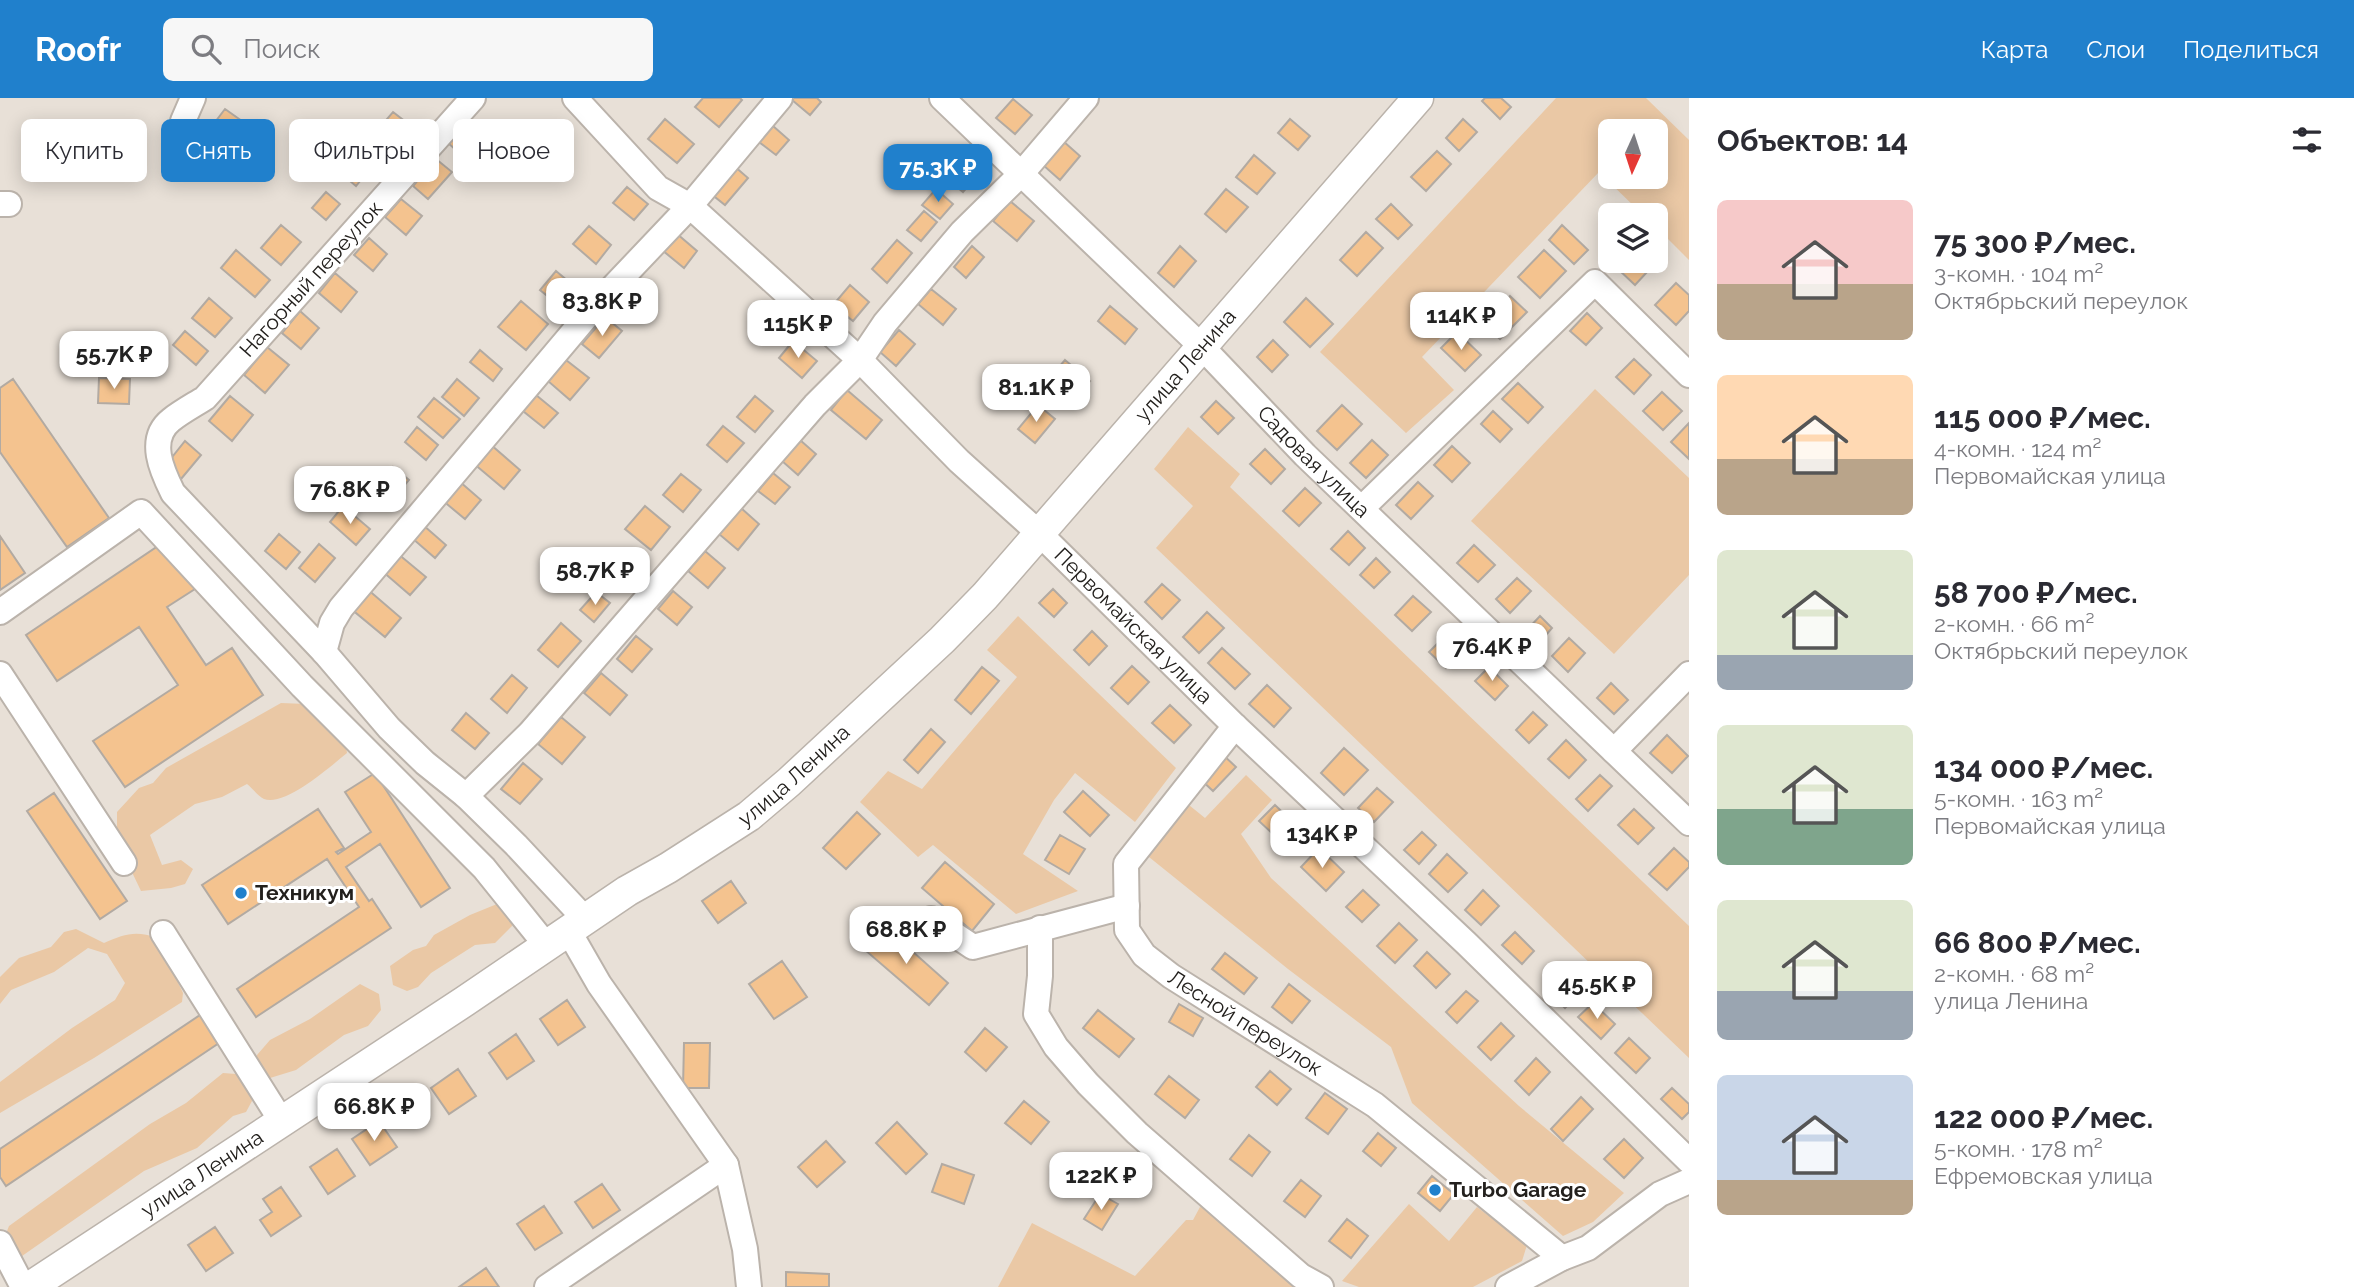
<!DOCTYPE html>
<html lang="ru">
<head>
<meta charset="utf-8">
<style>
  body { margin:0; font-family:Raleway,sans-serif; background:#f7f7f7; color:#2b2b33; height:100vh; display:flex; flex-direction:column; font-size:26px; white-space:nowrap }
  * { box-sizing:border-box; margin:0 }
  p { font-size:23px; color:#7c7c81 }
  .icon { flex:none; width:38px; height:38px; fill:none; stroke:currentColor; stroke-width:2; stroke-linecap:round; stroke-linejoin:round }
  .map { position:relative; flex:1; overflow:hidden }
  .details { display:flex; flex-direction:column; background:#fff; width:665px }
  .details>* { flex:none }
  .banner { position:absolute; left:21px; top:21px; width:665px; height:63px; display:flex; gap:14px }
  .needle { width:46px; rotate:183deg }
  .controls { position:absolute; left:1598px; top:21px; display:grid; gap:14px }
  .controls a { display:grid; place-items:center; width:70px; height:70px; border-radius:10px; background:#fff; box-shadow:0 4px 18px #0003; font-size:35px }
  .price { position:absolute; translate:-50% -60px; padding:0 16px; border-radius:14px; background:#fff; color:#222; font-size:23px; line-height:46px; filter:drop-shadow(0 2px 4px #0008) }
  .price::after { content:''; position:absolute; left:50%; top:42px; width:21px; height:16px; margin-left:-10px; background:inherit; clip-path:polygon(0 0,100% 0,50% 100%) }
  .price.on { background:#2080cc; color:#fff }
  ul { padding:0; list-style:none }
  li { display:flex; align-items:center; gap:21px; height:175px; padding:0 28px }
  li span { display:grid; place-items:center; flex:none; width:196px; height:140px; border-radius:10px; color:#555 }
  li>.icon { margin-inline-start:auto }
  span .icon { width:84px; height:84px; fill:#fffc; stroke-width:1 }
  li b { font-size:30px }
  h2 { display:flex; justify-content:space-between; align-items:center; height:84px; padding:0 28px; font-size:30px }
  .chip { padding:0 24px; border-radius:10px; background:#fff; box-shadow:0 4px 18px #0003; font-size:24px; line-height:63px }
  .chip.on { background:#2080cc; color:#fff }
  header { display:flex; align-items:center; gap:42px; box-sizing:border-box; height:98px; padding:0 35px; background:#2080cc; color:#fff }
  header strong { font-size:33px }
  nav { display:flex; gap:38px; margin-inline-start:auto; font-size:24px }
  .search { width:490px; height:63px; background:#f7f7f7; display:flex; align-items:center; gap:18px; box-sizing:border-box; padding:0 24px; border-radius:10px; color:#7c7c81; font-size:26px }
  main { display:flex; flex:1; min-height:0 }
  .map>svg:first-child { display:block }
  .green { fill:#eac8a5; fill-rule:evenodd }
  .building { fill:#f4c38f; stroke:#b2aaa2; stroke-width:2 }
  .lines { fill:none; stroke-linecap:round; stroke-linejoin:round }
  .minor-casing { stroke:#bbb3ab; stroke-width:28 }
  .major-casing { stroke:#bbb3ab; stroke-width:33 }
  .minor { stroke:#fff; stroke-width:24 }
  .major { stroke:#fff; stroke-width:30 }
  .poi-dot { fill:#2080cc; stroke:#fff; stroke-width:2.5 }
  .labels { text-anchor:middle; stroke-width:6; stroke-linejoin:round; paint-order:stroke }
  .street-label { font-size:21px; fill:#23201d; stroke:#fff }
  .poi-label { font-size:21px; font-weight:bold; fill:#23201d; stroke:#fff; text-anchor:start }
</style>
</head>
<body>
<header>
<strong>Roofr</strong>
<div class="search"><svg class="icon" aria-label="search" viewBox="0 0 24 24"><circle cx="10" cy="10" r="6"/><path d="M15 15l6 6"/></svg>Поиск</div>
<nav><a>Карта</a><a>Слои</a><a>Поделиться</a></nav>
</header>
<main>
<div class="map">
<svg width="1689" height="1189" viewBox="0 0 1689 1189">
  <rect width="100%" height="100%" fill="#e8e0d7"/>
  <path class="green" d="M1556,0H1646L1689,42V162L1656,129V117H1643L1599,74L1422,259L1454,292L1406,335L1320,254ZM1610,33H1656V79H1610Z
    M1595,291L1689,380V477L1614,556L1471,423Z
    M1188,329L1240,376L1230,389L1689,828V960L1156,450L1193,408L1154,371Z
    M1018,518L1176,670L1135,724L1075,675L1054,702L1023,756L1078,793L1016,816L933,747L918,759L860,704L888,673L922,691L1017,579L987,552Z
    M281,605L306,606L345,642L347,655C331,668 285,709 264,701C258,698 252,690 247,686L222,699L195,706L150,737L162,767L181,762L193,771L185,786L171,790L141,793L117,743V714L139,690L153,685L166,670Z
    M1246,677L1272,702L1241,736L1271,780L1519,1008L1624,1095L1593,1124L1563,1138L1412,1005L1391,949L1288,871L1144,755L1184,703L1205,720Z
    M502,804L511,813L512,828L495,845L475,847L431,875L418,889L407,893L393,887L390,868L413,852L426,848L434,837L470,817Z
    M76,831L104,845C124,836 136,832 157,840L183,895L182,904L94,960L0,1015V984L72,930L115,902L125,885L107,856L88,850L54,874L11,892L0,906V879L19,860L51,849L64,834Z
    M360,886L379,896L381,912L368,928L344,937L296,972L270,980L259,977L256,967L257,957L270,942L310,921Z
    M223,975L236,976L248,987L252,1003L246,1014L233,1018L197,1050L144,1073L22,1158L8,1150L5,1138L9,1128L150,1026L186,1005Z
    M1409,1106L1449,1143L1477,1109L1527,1147L1522,1163L1473,1189H1359L1342,1183Z
    M1200,1109L1213,1113L1245,1143L1248,1149L1303,1189H998L1032,1125L1135,1178L1186,1122H1193Z"/>
  <path class="building" d="M703,0H740L742,2L719,29L695,9Z
    M794,0H817L821,4L810,17L792,2Z
    M1485,0H1501L1511,9L1500,21L1482,3Z
    M1013,1L1032,17L1015,36L996,20Z
    M225,11L256,33L240,55L209,32Z
    M393,14L411,28L387,57L369,42Z
    M665,21L694,46L677,65L648,41Z
    M1290,21L1310,38L1298,52L1278,35Z
    M1463,21L1477,34L1459,53L1446,40Z
    M467,22L485,37L465,60L448,45Z
    M773,28L789,42L776,57L759,44Z
    M1063,43L1080,58L1060,82L1043,67Z
    M352,52L372,68L356,88L336,71Z
    M1437,53L1451,66L1426,93L1411,79Z
    M1254,57L1275,75L1257,96L1236,79Z
    M962,60L979,75L963,94L945,79Z
    M436,61L452,74L428,101L413,88Z
    M733,67L748,80L725,107L710,95Z
    M627,89L648,106L634,122L613,105Z
    M936,91L953,106L940,121L922,107Z
    M1226,91L1248,109L1226,134L1205,116Z
    M326,94L340,106L326,122L312,110Z
    M401,101L422,118L406,137L385,119Z
    M1010,103L1034,123L1017,143L993,123Z
    M1391,106L1412,127L1398,141L1376,121Z
    M924,113L937,124L921,143L907,132Z
    M281,127L301,144L281,167L261,150Z
    M1562,127L1588,152L1574,166L1549,142Z
    M589,128L611,147L596,166L573,146Z
    M1366,134L1383,150L1357,178L1340,162Z
    M676,135L697,153L684,170L662,152Z
    M369,140L387,156L373,173L354,157Z
    M897,142L912,155L887,185L872,171Z
    M972,148L984,159L966,180L954,169Z
    M1180,148L1196,163L1174,189L1158,175Z
    M236,152L270,182L255,199L221,170Z
    M1544,152L1566,173L1540,200L1518,179Z
    M1626,163H1638L1648,173L1635,187L1618,171Z
    M556,173L575,189L560,208L540,192Z
    M335,175L357,194L341,214L319,195Z
    M637,180L654,194L634,216L617,202Z
    M1676,185L1689,197V213L1676,227L1655,207Z
    M850,187L869,204L853,223L833,207Z
    M931,191L956,211L943,227L918,206Z
    M1510,198L1527,214L1500,241L1484,226Z
    M209,200L232,220L215,239L192,220Z
    M1306,200L1333,226L1310,249L1284,224Z
    M521,203L548,226L526,252L498,229Z
    M1110,208L1137,231L1125,246L1098,223Z
    M300,213L319,230L301,251L282,235Z
    M1587,215L1602,230L1586,247L1570,233Z
    M605,219L622,233L599,260L582,246Z
    M899,232L915,246L896,268L880,254Z
    M185,233L208,253L196,267L173,247Z
    M1457,234L1481,257L1465,273L1441,250Z
    M1273,242L1288,257L1272,274L1257,259Z
    M793,243L817,263L802,280L779,260Z
    M267,249L289,267L265,295L244,277Z
    M480,252L502,271L493,283L470,264Z
    M1634,261L1651,277L1634,296L1616,279Z
    M566,262L589,280L570,302L548,283Z
    M1065,262L1090,283L1073,303L1048,282Z
    M99,280L130,281L129,306L98,305Z
    M13,281L109,420L67,449L0,354V290Z
    M457,281L479,300L464,318L442,299Z
    M1518,285L1543,309L1528,325L1502,301Z
    M847,292L882,322L866,341L831,312Z
    M1662,294L1682,313L1663,332L1643,313Z
    M536,297L558,315L544,330L523,313Z
    M230,298L253,317L232,343L209,323Z
    M755,298L773,313L755,334L737,319Z
    M434,300L460,321L443,340L418,319Z
    M1216,303L1234,320L1218,336L1201,319Z
    M1038,307L1055,321L1035,345L1018,331Z
    M1342,307L1362,326L1337,352L1317,333Z
    M1493,313L1512,331L1500,344L1481,326Z
    M1689,325V361L1671,344Z
    M723,328L744,345L727,364L707,347Z
    M417,329L438,347L426,362L405,344Z
    M800,342L816,356L798,377L782,363Z
    M1372,342L1388,357L1366,380L1350,365Z
    M185,343L201,357L181,381L165,368Z
    M490,346L520,372L504,391L473,365Z
    M1452,348L1470,365L1452,384L1434,367Z
    M1265,351L1285,371L1271,386L1250,366Z
    M393,369L409,382L390,404L375,391Z
    M773,375L790,389L775,406L758,393Z
    M681,376L701,392L683,414L663,397Z
    M459,383L481,402L465,421L442,402Z
    M1418,384L1433,398L1411,421L1396,407Z
    M1305,390L1321,405L1299,428L1283,413Z
    M343,408L370,431L356,447L330,424Z
    M645,408L670,429L651,452L625,431Z
    M741,410L759,426L738,452L719,436Z
    M423,427L446,447L435,460L412,440Z
    M1348,433L1365,450L1349,467L1331,451Z
    M279,436L300,454L286,471L265,453Z
    M0,438L25,475L0,492Z
    M164,444L195,491L167,509L206,567L232,550L263,597L125,689L93,643L178,587L139,529L57,583L26,537Z
    M319,446L335,460L315,484L299,470Z
    M1474,447L1495,467L1478,484L1457,465Z
    M705,453L725,470L708,490L688,473Z
    M397,455L426,479L410,497L382,473Z
    M605,457L629,477L615,493L591,473Z
    M1376,460L1390,474L1374,490L1360,477Z
    M1517,480L1531,493L1510,515L1496,501Z
    M1162,486L1180,502L1162,521L1145,504Z
    M366,490L401,520L385,539L350,510Z
    M1053,491L1067,505L1054,519L1039,505Z
    M673,493L692,509L677,527L658,511Z
    M596,494L610,505L594,524L580,512Z
    M1413,498L1431,514L1412,533L1395,517Z
    M1207,514L1224,530L1199,555L1183,539Z
    M1540,518L1552,530L1539,545L1526,533Z
    M561,525L581,543L558,569L538,552Z
    M1451,532L1468,548L1446,570L1429,554Z
    M1092,533L1107,548L1089,567L1074,552Z
    M636,538L652,551L632,574L617,561Z
    M1569,540L1585,555L1568,574L1552,558Z
    M1222,550L1250,576L1235,591L1208,565Z
    M1132,568L1149,584L1128,606L1111,590Z
    M982,569L999,583L971,616L955,602Z
    M1489,569L1508,588L1495,602L1475,583Z
    M601,575L627,597L610,617L584,595Z
    M512,577L527,590L507,615L491,601Z
    M1611,585L1628,602L1614,616L1597,600Z
    M1267,587L1291,610L1274,629L1249,606Z
    M1170,607L1191,627L1174,645L1152,625Z
    M1533,614L1547,627L1529,645L1516,632Z
    M466,615L489,635L475,651L452,632Z
    M561,619L585,639L562,666L538,646Z
    M931,631L945,644L918,675L904,662Z
    M1667,637L1688,658L1672,675L1650,655Z
    M1566,642L1586,662L1569,680L1548,661Z
    M1344,650L1368,672L1344,697L1321,675Z
    M1221,655L1236,669L1213,693L1198,679Z
    M523,665L542,681L520,706L501,691Z
    M375,675L450,790L421,809L380,746L346,769L369,803L372,801L391,830L256,919L237,891L359,809L327,761L228,826L202,787L318,711L344,750L336,754L338,756L371,734L345,694Z
    M1600,677L1612,688L1588,713L1576,701Z
    M1377,690L1393,704L1374,724L1358,710Z
    M1083,693L1109,717L1090,738L1064,714Z
    M54,695L127,803L100,821L27,713Z
    M1275,707L1303,734L1288,750L1259,723Z
    M1634,711L1654,730L1638,746L1618,727Z
    M857,714L880,736L846,771L823,750Z
    M1422,734L1436,747L1419,766L1404,752Z
    M1060,737L1085,751L1069,776L1045,762Z
    M1319,750L1344,774L1326,793L1301,769Z
    M1674,750L1689,764V769L1667,792L1649,776Z
    M1447,756L1467,775L1448,794L1429,776Z
    M945,764L994,806L972,833L922,790Z
    M731,783L746,805L718,825L702,803Z
    M1363,792L1379,807L1362,824L1346,809Z
    M1483,792L1499,808L1481,827L1465,812Z
    M1399,825L1417,842L1395,865L1377,848Z
    M885,829L948,885L929,907L865,852Z
    M1515,834L1534,853L1522,866L1502,847Z
    M1427,854L1450,876L1436,890L1414,868Z
    M1225,855L1257,880L1244,896L1212,871Z
    M782,863L807,899L774,921L749,886Z
    M1561,873L1582,892L1565,910L1545,890Z
    M1289,886L1310,903L1292,925L1272,909Z
    M1466,893L1478,903L1457,925L1446,914Z
    M567,902L585,929L558,947L540,921Z
    M1593,905L1615,926L1601,941L1578,919Z
    M1179,906L1203,920L1193,938L1169,924Z
    M1098,912L1134,941L1119,959L1083,930Z
    M203,915L222,943L6,1088L0,1079V1051Z
    M1501,925L1514,938L1491,962L1478,949Z
    M985,930L1007,949L986,973L965,954Z
    M516,936L534,963L507,981L489,955Z
    M1629,940L1650,960L1636,975L1615,955Z
    M684,945H710L709,990H683Z
    M1536,960L1550,974L1529,997L1515,983Z
    M458,971L476,998L449,1016L431,990Z
    M1270,973L1291,991L1277,1007L1256,989Z
    M1169,978L1199,1002L1185,1020L1155,996Z
    M1672,990L1689,1006V1014L1682,1021L1661,1001Z
    M1325,995L1347,1011L1328,1036L1306,1020Z
    M1581,999L1593,1011L1563,1043L1551,1031Z
    M1024,1003L1049,1024L1031,1046L1005,1025Z
    M379,1023L397,1049L370,1067L352,1041Z
    M897,1024L927,1056L906,1076L876,1045Z
    M1378,1035L1396,1050L1381,1068L1363,1053Z
    M1249,1037L1270,1054L1252,1078L1230,1061Z
    M1624,1041L1643,1060L1624,1080L1604,1061Z
    M826,1043L845,1064L817,1089L798,1069Z
    M337,1051L355,1078L328,1096L310,1069Z
    M942,1066L974,1077L964,1106L932,1094Z
    M1432,1078L1454,1096L1440,1113L1418,1095Z
    M1301,1082L1321,1098L1305,1119L1284,1103Z
    M602,1086L620,1112L593,1130L575,1104Z
    M281,1089L301,1118L271,1138L260,1122L272,1114L263,1101Z
    M1100,1096L1118,1106L1102,1132L1084,1121Z
    M544,1108L562,1135L535,1152L517,1126Z
    M1347,1121L1368,1138L1351,1160L1329,1143Z
    M215,1129L233,1155L206,1173L188,1147Z
    M486,1170L499,1189H459Z
    M786,1174L829,1176V1189H786Z"/>
  <g class="lines">
    <defs>
      <g id="minor">
        <path d="M473,0L205,300C194,307 181,314 171,322C147,341 162,373 173,395L324,554L389,630L425,665L466,698L516,747L585,821"/>
        <path id="s1" d="M575,0L658,90L690,108L860,262L959,363L1040,436L1235,628L1466,845L1689,1063"/>
        <path id="s2" d="M942,0L1202,249L1305,357L1689,725"/>
        <path d="M183,23L193,0"/>
        <path d="M0,106H9"/>
        <path d="M1362,410L1595,184L1689,277"/>
        <path d="M0,514L141,414L302,588L484,770L546,847"/>
        <path d="M324,554L332,525L341,510L597,206L690,108L780,0"/>
        <path d="M0,576L124,765"/>
        <path id="s3" d="M1235,628L1126,766L1127,832L1144,857L1171,878L1375,1007L1562,1160"/>
        <path d="M1614,653L1689,576"/>
        <path d="M466,698L530,635L815,307L860,262L885,225L962,134L1022,75L1086,0"/>
        <path d="M931,821L973,849L1127,808"/>
        <path d="M1040,830V878L1036,916L1056,949L1088,986L1137,1035L1301,1178L1321,1189"/>
        <path d="M568,832L599,886L726,1067L745,1151L749,1189"/>
        <path d="M163,835L282,1024"/>
        <path d="M0,1145L23,1189"/>
        <path d="M547,1189L726,1067"/>
        <path d="M1508,1189L1562,1160L1588,1150L1660,1096L1689,1083"/>
      </g>
      <g id="major">
        <path id="s4" d="M30,1189L465,903L627,793L668,770L749,718L789,684L942,542L985,498L1418,0"/>
      </g>
    </defs>
    <use href="#minor" class="minor-casing"/>
    <use href="#major" class="major-casing"/>
    <use href="#minor" class="minor"/>
    <use href="#major" class="major"/>
  </g>
  <g class="poi-dot">
    <circle cx="241" cy="795" r="7"/>
    <circle cx="1435" cy="1092" r="7"/>
  </g>
  <g class="labels">
    <g class="street-label">
      <text transform="translate(311 181) rotate(-48)" y="7">Нагорный переулок</text>
      <text dy="7" stroke="none"><textPath href="#s4" startOffset="1488">улица Ленина</textPath></text>
      <text dy="7" stroke="none"><textPath href="#s2" startOffset="520">Садовая улица</textPath></text>
      <text dy="7" stroke="none"><textPath href="#s1" startOffset="770">Первомайская улица</textPath></text>
      <text dy="7" stroke="none"><textPath href="#s4" startOffset="920">улица Ленина</textPath></text>
      <text dy="7" stroke="none"><textPath href="#s3" startOffset="394">Лесной переулок</textPath></text>
      <text dy="7" stroke="none"><textPath href="#s4" startOffset="206">улица Ленина</textPath></text>
    </g>
    <g class="poi-label">
      <text x="255" y="802">Техникум</text>
      <text x="1449" y="1099">Turbo Garage</text>
    </g>
  </g>
</svg>
<div class="controls">
<a><svg class="needle" viewBox="-14 -14 28 28"><path d="M0-13l5 13h-10z" fill="#e53935"/><path d="M0 13l5-13h-10z" fill="#7c7c81"/></svg></a>
<a><svg class="icon" aria-label="layers" viewBox="0 0 24 24"><path d="M12 4l9 5-9 5-9-5zM3 14l9 5 9-5"/></svg></a>
</div>
<b class="price on" style="left:938px;top:106px">75.3K ₽</b>
<b class="price" style="left:602px;top:240px">83.8K ₽</b>
<b class="price" style="left:1461px;top:254px">114K ₽</b>
<b class="price" style="left:798px;top:262px">115K ₽</b>
<b class="price" style="left:114px;top:293px">55.7K ₽</b>
<b class="price" style="left:1036px;top:326px">81.1K ₽</b>
<b class="price" style="left:350px;top:428px">76.8K ₽</b>
<b class="price" style="left:595px;top:509px">58.7K ₽</b>
<b class="price" style="left:1492px;top:585px">76.4K ₽</b>
<b class="price" style="left:1322px;top:772px">134K ₽</b>
<b class="price" style="left:906px;top:868px">68.8K ₽</b>
<b class="price" style="left:1597px;top:923px">45.5K ₽</b>
<b class="price" style="left:374px;top:1045px">66.8K ₽</b>
<b class="price" style="left:1101px;top:1114px">122K ₽</b>
<div class="banner">
<a class="chip">Купить</a>
<a class="chip on">Снять</a>
<a class="chip">Фильтры</a>
<a class="chip">Новое</a>
</div>
</div>
<section class="details">
<h2>Объектов: 14<svg class="icon" aria-label="filters" viewBox="0 0 24 24"><path d="M4 7h16M4 17h16"/><circle cx="9" cy="7" r="2"/><circle cx="15" cy="17" r="2"/></svg></h2>
<ul>
<li><span style="background:linear-gradient(#f6c9c9 60%,#b9a48a 0)"><svg class="icon" aria-label="home" viewBox="0 0 24 24"><path d="M3 11l9-7 9 7M6 9v11h12V9"/></svg></span><div><b>75 300 ₽/мес.</b><p>3-комн. · 104 m²</p><p>Октябрьский переулок</p></div></li>
<li><span style="background:linear-gradient(#ffd9b3 60%,#b9a48a 0)"><svg class="icon" aria-label="home" viewBox="0 0 24 24"><path d="M3 11l9-7 9 7M6 9v11h12V9"/></svg></span><div><b>115 000 ₽/мес.</b><p>4-комн. · 124 m²</p><p>Первомайская улица</p></div></li>
<li><span style="background:linear-gradient(#dfe7d0 75%,#9aa5b1 0)"><svg class="icon" aria-label="home" viewBox="0 0 24 24"><path d="M3 11l9-7 9 7M6 9v11h12V9"/></svg></span><div><b>58 700 ₽/мес.</b><p>2-комн. · 66 m²</p><p>Октябрьский переулок</p></div></li>
<li><span style="background:linear-gradient(#dfe7d0 60%,#7fa58c 0)"><svg class="icon" aria-label="home" viewBox="0 0 24 24"><path d="M3 11l9-7 9 7M6 9v11h12V9"/></svg></span><div><b>134 000 ₽/мес.</b><p>5-комн. · 163 m²</p><p>Первомайская улица</p></div></li>
<li><span style="background:linear-gradient(#dfe7d0 65%,#9aa5b1 0)"><svg class="icon" aria-label="home" viewBox="0 0 24 24"><path d="M3 11l9-7 9 7M6 9v11h12V9"/></svg></span><div><b>66 800 ₽/мес.</b><p>2-комн. · 68 m²</p><p>улица Ленина</p></div></li>
<li><span style="background:linear-gradient(#c9d6e8 75%,#b9a48a 0)"><svg class="icon" aria-label="home" viewBox="0 0 24 24"><path d="M3 11l9-7 9 7M6 9v11h12V9"/></svg></span><div><b>122 000 ₽/мес.</b><p>5-комн. · 178 m²</p><p>Ефремовская улица</p></div></li>
</ul>
</section>
</main>
</body>
</html>
